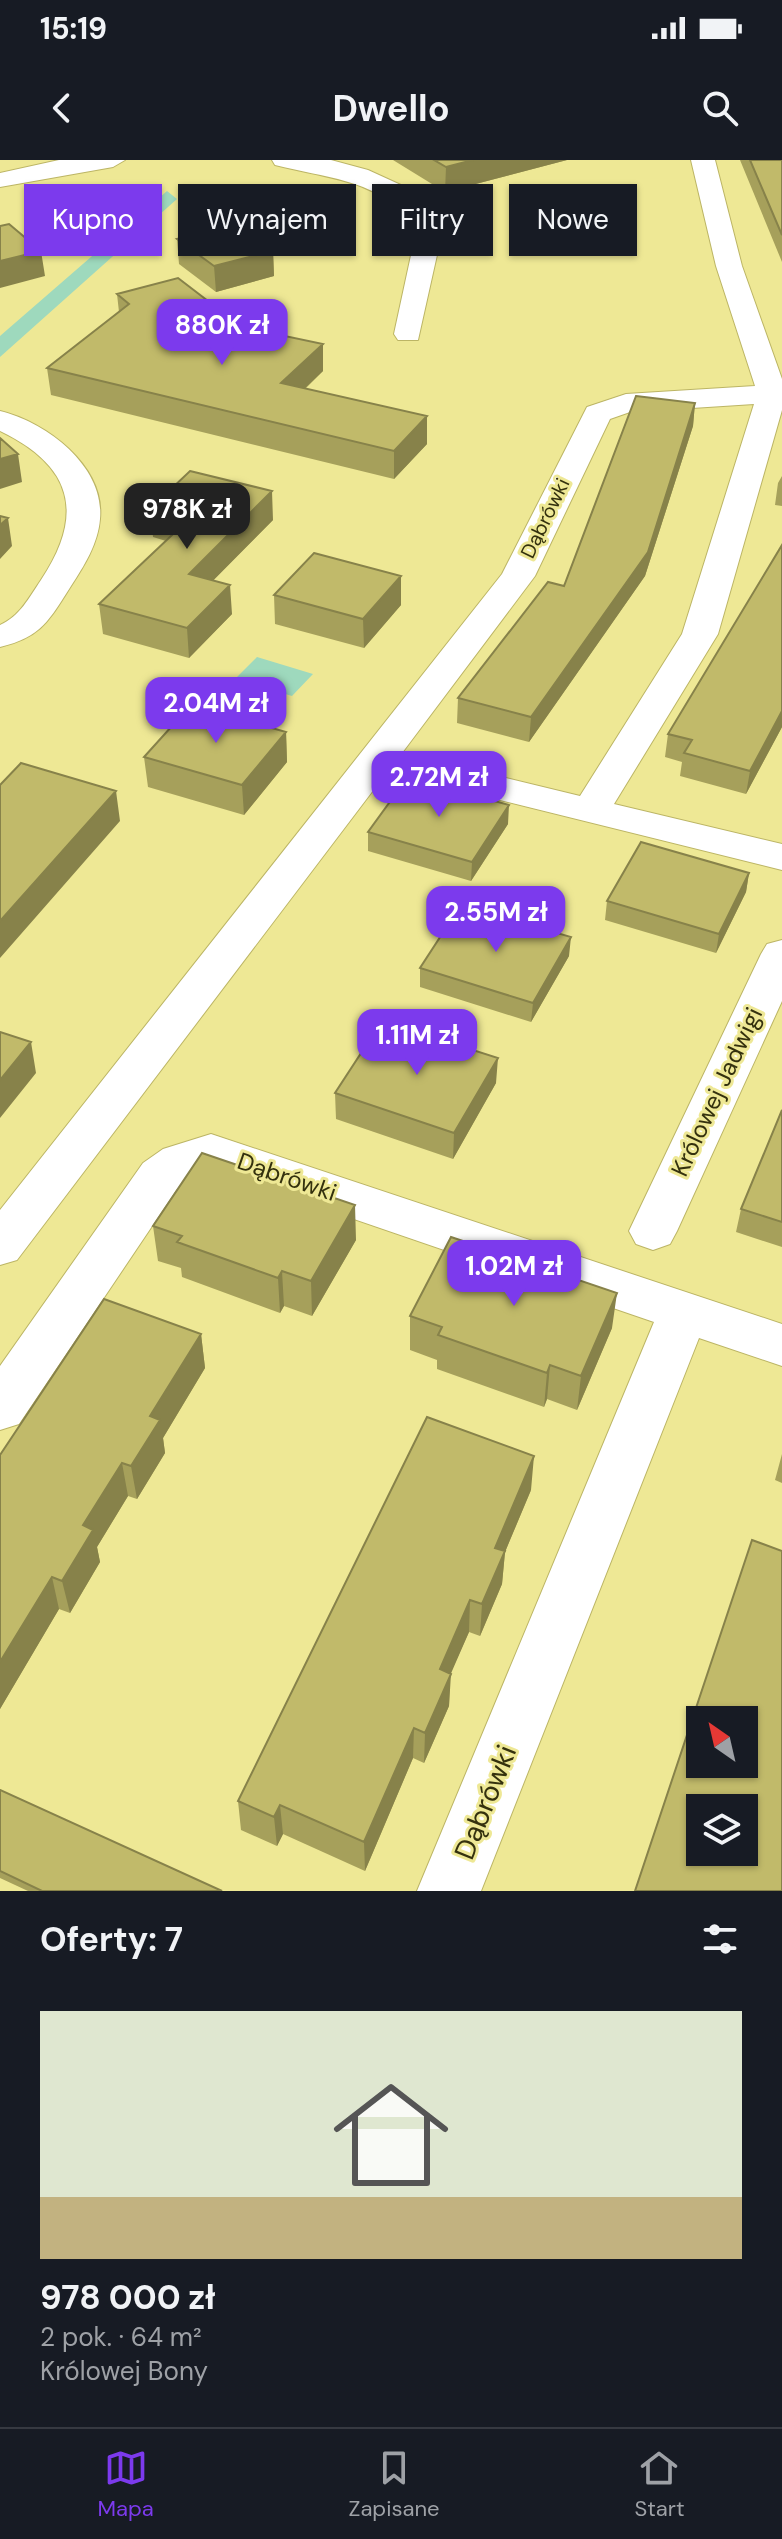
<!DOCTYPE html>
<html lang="pl">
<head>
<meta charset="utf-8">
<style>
  body { margin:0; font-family:"DM Sans",sans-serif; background:#242831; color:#f1f3f6; height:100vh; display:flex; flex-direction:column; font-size:30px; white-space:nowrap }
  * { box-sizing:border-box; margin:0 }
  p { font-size:26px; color:#9ea1a6 }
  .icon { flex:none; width:44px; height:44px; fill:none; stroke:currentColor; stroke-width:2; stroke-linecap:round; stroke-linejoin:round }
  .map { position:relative; height:1731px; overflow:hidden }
  .side { display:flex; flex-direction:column; background:#171b24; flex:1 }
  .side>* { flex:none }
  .guide { position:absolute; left:24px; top:24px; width:734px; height:72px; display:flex; gap:16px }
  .needle { width:52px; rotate:326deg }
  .buttons { position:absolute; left:686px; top:1546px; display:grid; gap:16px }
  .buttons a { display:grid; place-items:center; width:72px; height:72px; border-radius:0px; background:#171b24; box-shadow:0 2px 6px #0004; font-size:40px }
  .price { position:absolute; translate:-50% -68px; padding:0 18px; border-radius:16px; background:#7c3aed; color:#fff; font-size:26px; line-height:52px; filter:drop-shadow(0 2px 4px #0008) }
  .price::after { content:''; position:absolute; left:50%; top:48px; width:24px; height:18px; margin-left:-12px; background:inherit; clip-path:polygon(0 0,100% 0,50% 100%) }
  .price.on { background:#222; color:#fff }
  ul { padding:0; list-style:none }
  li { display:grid; align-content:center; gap:16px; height:424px; padding:0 40px }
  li+li { border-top:2px solid #363941 }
  li span { display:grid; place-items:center; height:248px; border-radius:0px; color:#555 }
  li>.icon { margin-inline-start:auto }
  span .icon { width:144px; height:144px; fill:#fffc; stroke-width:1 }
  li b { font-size:34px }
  h2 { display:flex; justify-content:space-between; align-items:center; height:96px; padding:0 40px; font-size:34px }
  .pill { padding:0 28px; border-radius:0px; background:#171b24; box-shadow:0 2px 6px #0004; font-size:28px; line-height:72px }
  .pill.on { background:#7c3aed; color:#fff }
  .status { display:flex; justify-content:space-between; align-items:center; height:56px; padding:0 40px; background:#171b24; direction:ltr }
  .status svg { height:22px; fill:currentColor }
  header { display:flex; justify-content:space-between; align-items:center; height:104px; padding:0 40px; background:#171b24; font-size:36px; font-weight:700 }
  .tab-bar { display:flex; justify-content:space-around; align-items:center; height:112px; border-top:2px solid #363941; background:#171b24; font-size:22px; color:#9ea1a6 }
  .tab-bar a { display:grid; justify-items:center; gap:4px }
  .tab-bar .on { color:#7c3aed }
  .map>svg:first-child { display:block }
  .green { fill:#9ed9bd }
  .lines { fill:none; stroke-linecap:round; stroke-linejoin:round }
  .minor-casing { stroke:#bcb565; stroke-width:2 }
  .minor { fill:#fff; fill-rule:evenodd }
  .wall { fill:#a6a05b }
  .shaded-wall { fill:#87824a }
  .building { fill:#c1ba6a; stroke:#87824a; stroke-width:2; fill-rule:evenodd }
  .labels { text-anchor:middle; stroke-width:6; stroke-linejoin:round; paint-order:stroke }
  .far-street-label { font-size:20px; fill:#34310e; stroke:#eee895 }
  .street-label { font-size:24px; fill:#34310e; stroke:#eee895 }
  .near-street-label { font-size:28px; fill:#34310e; stroke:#eee895 }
</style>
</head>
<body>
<div class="status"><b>15:19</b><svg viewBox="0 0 49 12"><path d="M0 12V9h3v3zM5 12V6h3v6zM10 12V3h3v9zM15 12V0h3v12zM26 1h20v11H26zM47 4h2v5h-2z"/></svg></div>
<header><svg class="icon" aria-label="back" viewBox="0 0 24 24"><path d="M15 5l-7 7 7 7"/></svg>Dwello<svg class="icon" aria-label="search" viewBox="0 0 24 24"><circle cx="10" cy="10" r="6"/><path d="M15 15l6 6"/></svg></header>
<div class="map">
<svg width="782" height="1731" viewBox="0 0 782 1731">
  <rect width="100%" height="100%" fill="#eee895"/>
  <path class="green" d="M167,31L177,39L0,197V176Z
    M257,497L313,514L292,536L235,519Z"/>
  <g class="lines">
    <defs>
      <path id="minor" d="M59,0H125L113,7L0,27V13Z
        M272,0H331L368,10L403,26L431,51L439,86L418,180H398L394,174L413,86L409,58C371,18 325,18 275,5Z
        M691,0H715L742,106L782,219V250L718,474L614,644L782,684V710L387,612L17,1100L0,1105V1050L502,414L587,247L626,234L755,226L716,106ZM754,244L682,474L580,636L402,593L535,416L610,259L630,252Z
        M0,251C46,262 105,306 100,359C98,384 84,406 71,426C49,460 42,477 0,487V465C20,456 29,438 41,420C85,354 73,306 0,271Z
        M782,780V841L677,1071L670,1084L653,1090L636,1084L629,1071L761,794L767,784Z
        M211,974L782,1164V1206L699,1178L481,1731H417L654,1162L211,1010L177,1029L19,1264L0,1270V1206L143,1003L163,989Z"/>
    </defs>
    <use href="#minor" class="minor-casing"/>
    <use href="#minor" class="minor"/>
  </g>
  <path class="wall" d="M393,0H567L445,32Z
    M740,0H782V102Z
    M177,79L273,91L274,116L216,132L179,104Z
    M117,134L242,167L323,211L305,229L427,256V284L394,319L51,235L47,208L119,152Z
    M695,243L693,266L645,416L529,582L457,563L458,538L564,426Z
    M782,316V346L775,345L778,323Z
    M150,349L273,360L213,420L232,454L189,498L103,474L99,444L166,381L153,377Z
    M274,435L401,445L364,488L275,464Z
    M782,567L746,634L680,616L682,602L665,597L668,574Z
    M286,572L287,602L244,655L148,627L144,597Z
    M508,664L471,721L368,691V672Z
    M749,713L746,732L716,793L605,760L607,741Z
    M569,796L531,862L420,827V808Z
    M496,923L453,999L336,959L335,933Z
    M782,950V1087L736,1072L741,1049Z
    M153,1066L356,1080L312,1156L284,1146L280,1153L182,1117L181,1108L158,1101Z
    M410,1156L612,1168L577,1250L547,1239L544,1247L437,1209V1200L410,1190Z
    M201,1174L205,1208L163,1278L165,1293L137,1339L128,1336L97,1387L100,1402L70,1453L59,1449L0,1549V1295Z
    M782,1294V1323L775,1320Z
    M531,1330L505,1392L502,1424L480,1476L469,1472L450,1514L449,1546L424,1603L413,1598L365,1711L283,1674L277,1686L241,1670L238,1641Z
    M0,1630L222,1731H28L0,1718Z"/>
  <path class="shaded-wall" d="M473,0H567L445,32L446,7Z
    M41,91L45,116L0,128V101Z
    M273,91L274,116L216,132L214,106Z
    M323,184V211L282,250L281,223Z
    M695,243L693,266L645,416L529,582L531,557Z
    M427,256V284L394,319V291Z
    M18,294L22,322L0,329V299Z
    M272,331L273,360L191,443L189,414Z
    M8,358L12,386L0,399V365Z
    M401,416V445L364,488L363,459Z
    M230,425L232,454L189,498L187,468Z
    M782,551V567L746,634L750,611Z
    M286,572L287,602L244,655L242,625Z
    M116,631L120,661L0,798V761Z
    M509,645L508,664L471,721L472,702Z
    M749,713L746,732L716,793L719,774Z
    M571,777L569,796L531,862L533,843Z
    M31,882L36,913L0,958V920Z
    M498,898L496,923L453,999L454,973Z
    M355,1045L356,1080L312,1156L311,1121Z
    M282,1111L284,1146L280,1153L278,1118Z
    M617,1133L612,1168L577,1250L581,1216Z
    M201,1174L205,1208L163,1278L165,1293L137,1339L131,1306L150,1256Z
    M550,1205L547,1239L544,1247L547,1213Z
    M534,1296L531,1330L505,1392L502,1424L480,1476L482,1444L495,1388Z
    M122,1303L128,1336L97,1387L100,1402L70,1453L62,1421L83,1365Z
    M52,1417L59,1449L0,1549V1502Z
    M470,1440L469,1472L439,1541L440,1509Z
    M451,1514L449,1546L424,1603L425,1573Z
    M414,1568L413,1598L365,1711L364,1682Z
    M280,1645L283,1674L277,1686L274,1657Z"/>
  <path class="building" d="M434,0H473L446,7Z
    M750,0H782V75Z
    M9,64L41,91L0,101V66Z
    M235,64L273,91L214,106L177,79Z
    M178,118L242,167L323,184L281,223L427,256L394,291L47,208L129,144L117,134Z
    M636,236L695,243L648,392L531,557L458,538L548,422L564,426Z
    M0,278L18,294L0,299Z
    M190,311L272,331L189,414L230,425L187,468L99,444L189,359L150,349Z
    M0,356L8,358L0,365Z
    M782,385V551L750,611L684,593L692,580L668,574Z
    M314,393L401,416L363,459L274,435Z
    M191,545L286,572L242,625L144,597Z
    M21,603L116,631L0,761V625Z
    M408,617L509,645L472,702L368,672Z
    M641,682L749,713L719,774L607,741Z
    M461,745L571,777L533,843L420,808Z
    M382,861L498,898L454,973L335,933Z
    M0,872L31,882L0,920Z
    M782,950V1062L741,1049Z
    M202,993L355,1045L311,1121L282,1111L278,1118L177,1082L182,1076L153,1066Z
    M451,1077L617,1133L581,1216L550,1205L547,1213L438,1175L442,1167L410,1156Z
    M104,1139L201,1174L150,1256L160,1260L131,1306L122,1303L83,1365L93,1370L62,1421L52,1417L0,1502V1295Z
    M427,1257L534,1296L495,1388L505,1391L482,1444L470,1440L440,1509L451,1514L425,1573L414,1568L364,1682L280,1645L274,1657L238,1641Z
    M752,1380L782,1391V1731H635ZM700,1560H744V1604H700ZM700,1648H744V1692H700Z
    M0,1630L222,1731H42L0,1711Z"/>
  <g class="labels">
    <g class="far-street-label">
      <text transform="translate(545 358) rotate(-64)" y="7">Dąbrówki</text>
    </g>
    <g class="street-label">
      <text transform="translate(717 932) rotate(-65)" y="8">Królowej Jadwigi</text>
      <text transform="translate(287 1017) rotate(19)" y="8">Dąbrówki</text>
    </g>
    <g class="near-street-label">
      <text transform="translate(485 1642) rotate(-68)" y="10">Dąbrówki</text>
    </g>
  </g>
</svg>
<div class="buttons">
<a><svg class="needle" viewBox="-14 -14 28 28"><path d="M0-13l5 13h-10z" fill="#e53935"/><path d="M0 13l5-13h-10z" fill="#9ea1a6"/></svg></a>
<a><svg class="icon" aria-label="layers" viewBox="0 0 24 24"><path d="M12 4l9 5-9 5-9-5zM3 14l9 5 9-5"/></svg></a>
</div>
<b class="price" style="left:222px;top:207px">880K zł</b>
<b class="price on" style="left:187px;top:391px">978K zł</b>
<b class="price" style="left:216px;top:585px">2.04M zł</b>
<b class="price" style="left:439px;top:659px">2.72M zł</b>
<b class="price" style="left:496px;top:794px">2.55M zł</b>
<b class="price" style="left:417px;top:917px">1.11M zł</b>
<b class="price" style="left:514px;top:1148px">1.02M zł</b>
<div class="guide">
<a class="pill on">Kupno</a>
<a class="pill">Wynajem</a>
<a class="pill">Filtry</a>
<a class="pill">Nowe</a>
</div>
</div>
<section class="side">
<h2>Oferty: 7<svg class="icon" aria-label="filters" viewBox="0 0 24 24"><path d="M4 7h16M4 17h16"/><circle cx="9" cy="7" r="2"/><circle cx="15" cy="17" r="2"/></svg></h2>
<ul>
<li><span style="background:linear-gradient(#dfe7d0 75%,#c2b280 0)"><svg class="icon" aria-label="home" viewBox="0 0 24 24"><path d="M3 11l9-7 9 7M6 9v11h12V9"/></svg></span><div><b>978 000 zł</b><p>2 pok. · 64 m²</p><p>Królowej Bony</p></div></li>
</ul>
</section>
<nav class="tab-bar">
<a class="on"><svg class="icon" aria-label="map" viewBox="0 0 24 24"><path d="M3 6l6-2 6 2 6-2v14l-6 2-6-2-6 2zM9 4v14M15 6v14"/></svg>Mapa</a>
<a><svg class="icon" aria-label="saved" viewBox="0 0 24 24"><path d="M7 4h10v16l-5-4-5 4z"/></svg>Zapisane</a>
<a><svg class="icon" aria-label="home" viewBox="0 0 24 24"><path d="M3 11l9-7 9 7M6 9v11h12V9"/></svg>Start</a>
</nav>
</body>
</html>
